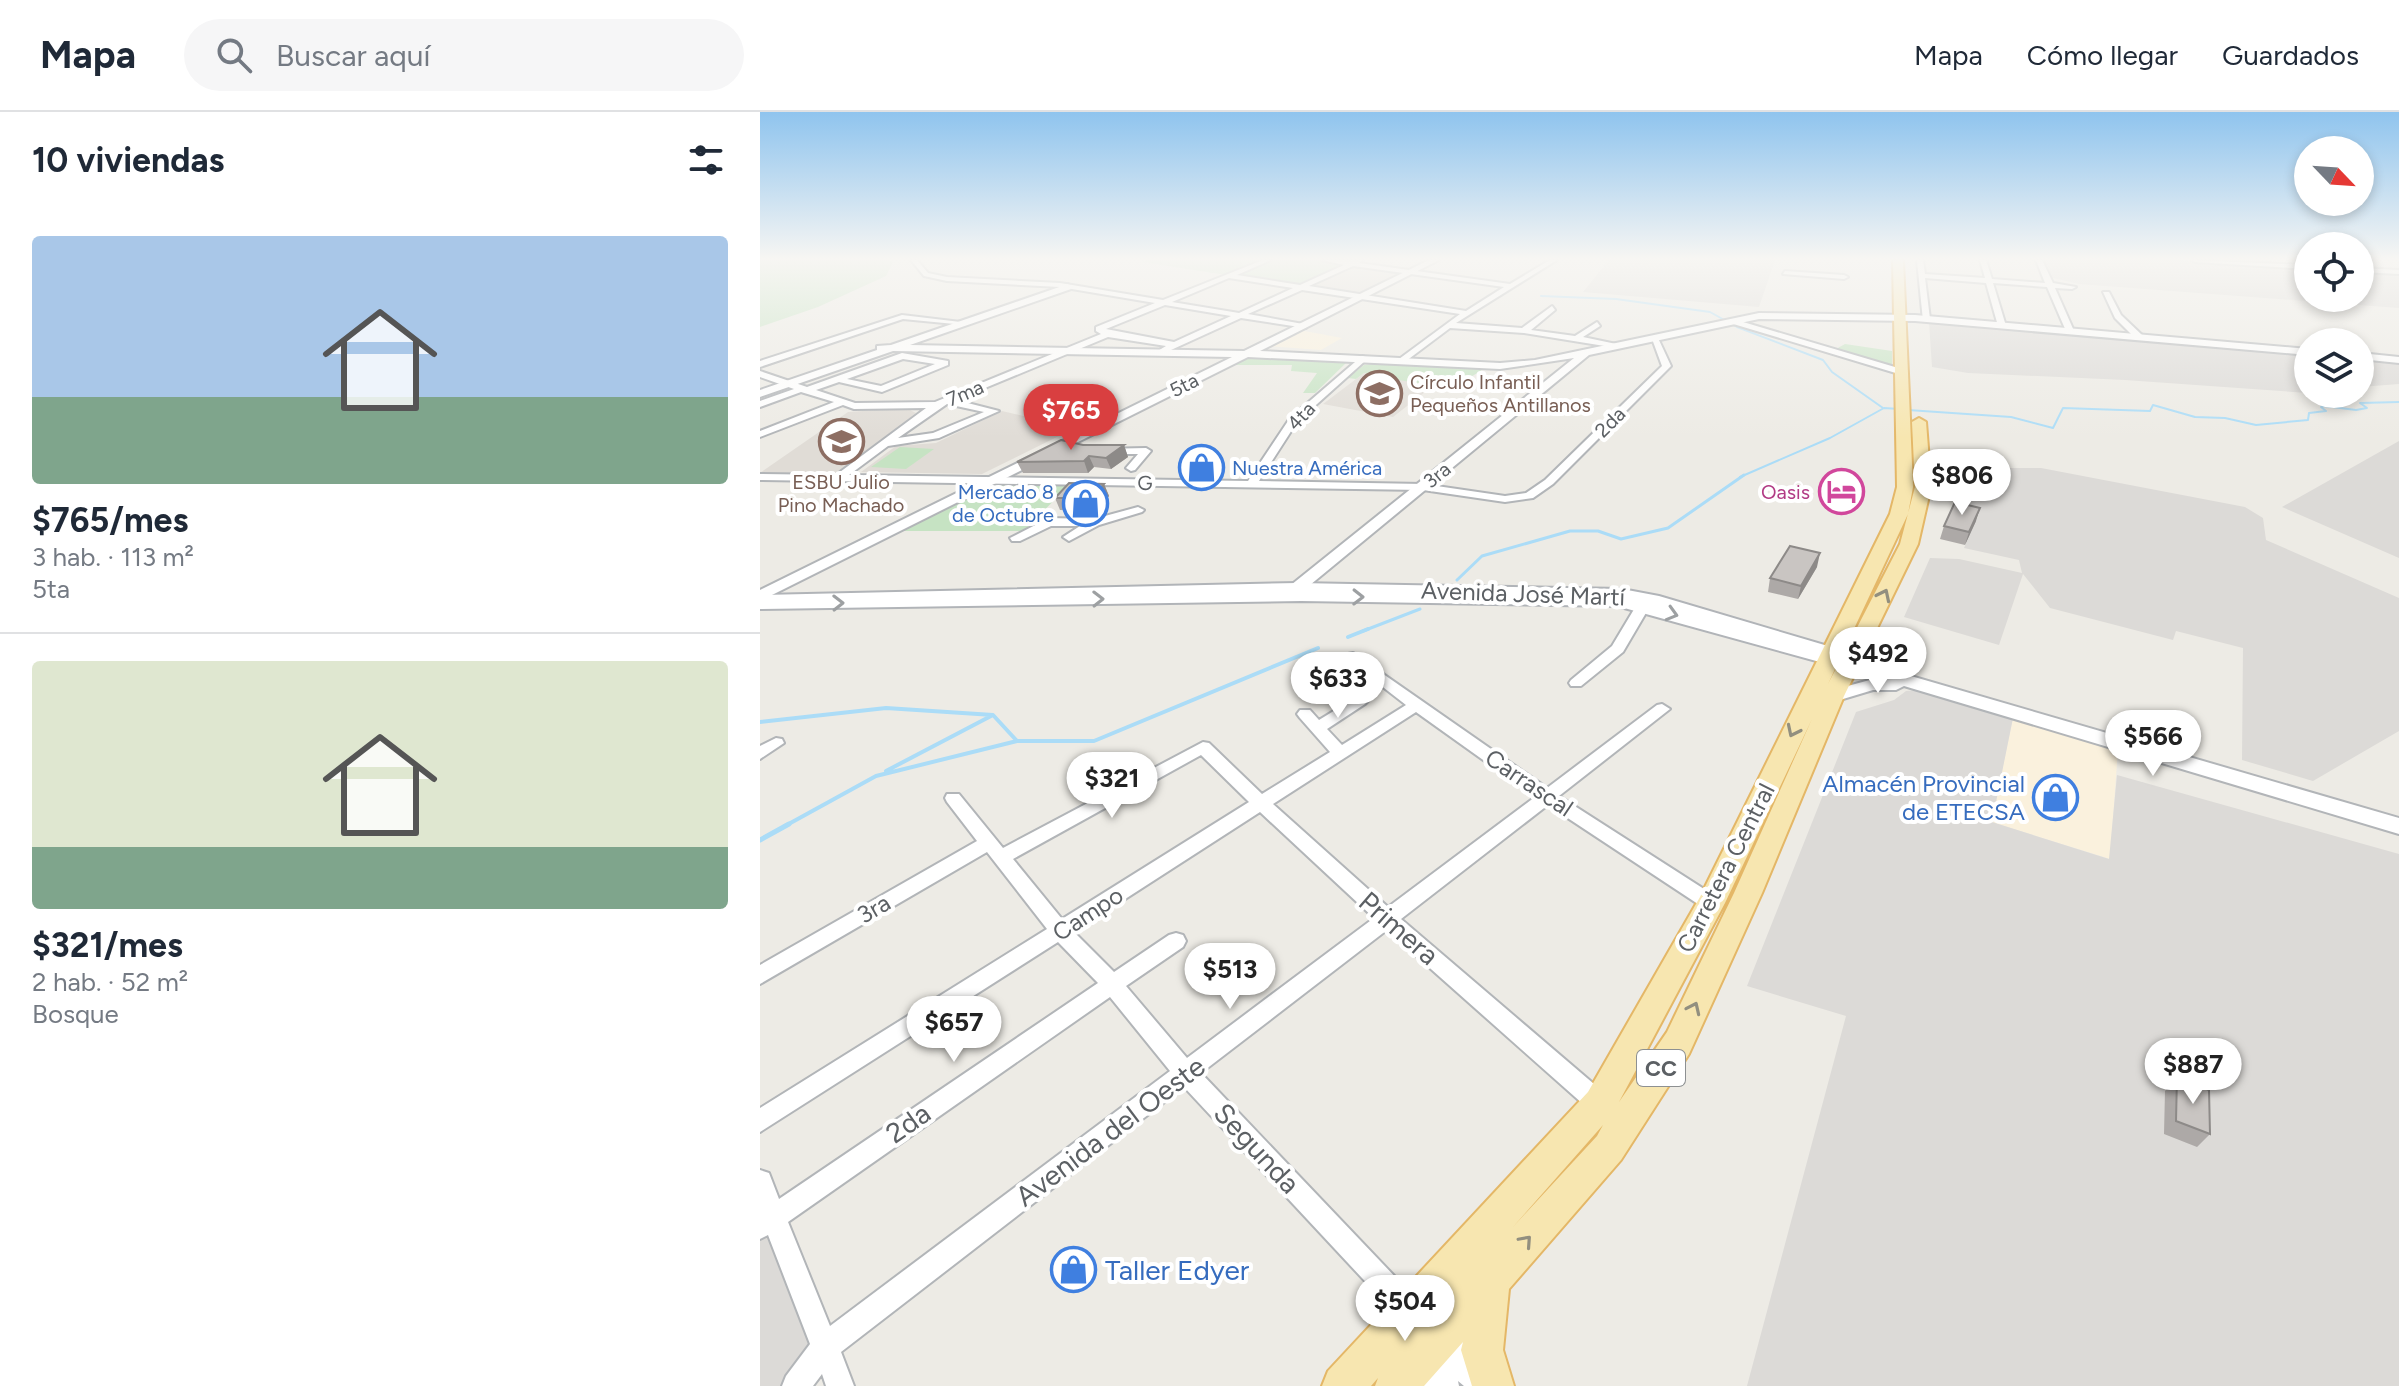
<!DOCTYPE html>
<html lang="es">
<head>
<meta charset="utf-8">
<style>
  body { margin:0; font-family:Figtree,sans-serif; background:#f6f6f7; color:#1f2937; height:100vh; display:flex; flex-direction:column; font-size:30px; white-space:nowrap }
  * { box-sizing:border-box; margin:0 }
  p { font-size:26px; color:#747a83 }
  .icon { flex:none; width:44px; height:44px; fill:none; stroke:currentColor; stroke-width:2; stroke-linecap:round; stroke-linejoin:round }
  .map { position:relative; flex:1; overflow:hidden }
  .details { display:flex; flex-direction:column; background:#fff; width:760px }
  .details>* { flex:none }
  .needle { width:52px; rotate:115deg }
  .fabs { position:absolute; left:1534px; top:24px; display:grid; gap:16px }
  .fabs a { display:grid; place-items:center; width:80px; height:80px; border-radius:50%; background:#fff; box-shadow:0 4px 12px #0003; font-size:40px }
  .price { position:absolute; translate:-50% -68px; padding:0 18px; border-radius:28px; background:#fff; color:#222; font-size:26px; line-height:52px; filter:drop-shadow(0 2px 4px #0008) }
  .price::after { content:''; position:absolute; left:50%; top:48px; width:24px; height:18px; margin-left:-12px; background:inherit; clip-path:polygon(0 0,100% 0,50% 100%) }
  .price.current { background:#d93f40; color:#fff }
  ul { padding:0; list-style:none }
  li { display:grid; align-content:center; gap:16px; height:424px; padding:0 32px }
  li+li { border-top:2px solid #e0e1e3 }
  li span { display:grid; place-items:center; height:248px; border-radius:8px; color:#555 }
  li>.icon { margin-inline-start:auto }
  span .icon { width:144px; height:144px; fill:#fffc; stroke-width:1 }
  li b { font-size:34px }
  h2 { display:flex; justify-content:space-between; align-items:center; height:96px; padding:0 32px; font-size:34px }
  header { display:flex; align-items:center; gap:48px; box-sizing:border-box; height:112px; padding:0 40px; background:#fff; border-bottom:2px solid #e0e1e3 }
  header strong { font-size:38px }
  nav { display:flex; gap:44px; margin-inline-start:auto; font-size:28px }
  .search { width:560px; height:72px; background:#f6f6f7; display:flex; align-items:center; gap:20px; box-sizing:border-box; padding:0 28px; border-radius:44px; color:#747a83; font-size:30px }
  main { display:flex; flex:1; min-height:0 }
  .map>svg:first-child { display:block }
  .commercial { fill:#faf1dd }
  .industrial { fill:#dcdad7 }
  .education { fill:#e0dcd6 }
  .green { fill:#c6e3c3 }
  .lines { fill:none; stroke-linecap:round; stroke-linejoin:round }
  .stream-far3 { stroke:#abdcf7; stroke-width:2 }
  .stream-far2 { stroke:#abdcf7; stroke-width:3 }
  .stream-far1 { stroke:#abdcf7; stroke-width:4 }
  .stream { stroke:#abdcf7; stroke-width:5 }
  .minor-casing { stroke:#b2b5b8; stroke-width:4 }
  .tertiary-casing { stroke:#b2b5b8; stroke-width:4 }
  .secondary-casing { stroke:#b1b4b8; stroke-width:4 }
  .primary-casing { stroke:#e4b767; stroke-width:4 }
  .minor { fill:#fff; fill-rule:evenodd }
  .tertiary { fill:#fff; fill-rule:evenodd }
  .secondary { fill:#fff; fill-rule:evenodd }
  .primary { fill:#f7e6b0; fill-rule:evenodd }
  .wall { fill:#ada9a7 }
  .shaded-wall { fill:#8d8a88 }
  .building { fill:#c9c5c2; stroke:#8d8a88; stroke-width:2 }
  .oneway { stroke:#928f7f }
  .oneway2 { stroke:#9da0a2 }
  .labels { text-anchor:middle; stroke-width:8; stroke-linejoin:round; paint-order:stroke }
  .far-education-label { font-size:20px; fill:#785e54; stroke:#fff; text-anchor:start }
  .far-street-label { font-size:20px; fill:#5c6064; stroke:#fff }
  .far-shop-label { font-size:20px; fill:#366cbe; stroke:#fff; text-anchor:start }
  .far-hotel-label { font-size:20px; fill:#b23c85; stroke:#fff; text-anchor:end }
  .shield { fill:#fff; stroke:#8d9092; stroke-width:2 }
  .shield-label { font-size:22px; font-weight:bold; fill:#5c6064 }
  .street-label { font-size:24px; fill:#5c6064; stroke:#fff }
  .shop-label { font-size:24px; fill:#366cbe; stroke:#fff; text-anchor:end }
  .near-street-label { font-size:28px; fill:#5c6064; stroke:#fff }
  .near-shop-label { font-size:28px; fill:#366cbe; stroke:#fff; text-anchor:start }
</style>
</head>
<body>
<header>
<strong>Mapa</strong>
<div class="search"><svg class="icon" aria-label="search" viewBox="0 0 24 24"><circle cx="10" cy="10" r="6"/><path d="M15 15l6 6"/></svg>Buscar aquí</div>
<nav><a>Mapa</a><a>Cómo llegar</a><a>Guardados</a></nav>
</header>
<main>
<section class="details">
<h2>10 viviendas<svg class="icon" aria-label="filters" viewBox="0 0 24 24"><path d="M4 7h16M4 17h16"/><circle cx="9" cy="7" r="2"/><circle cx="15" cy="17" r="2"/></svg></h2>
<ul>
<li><span style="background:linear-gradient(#a9c7e8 65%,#7fa58c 0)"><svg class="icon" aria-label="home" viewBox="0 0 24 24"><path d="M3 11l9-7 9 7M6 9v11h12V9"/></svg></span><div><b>$765/mes</b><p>3 hab. · 113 m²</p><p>5ta</p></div></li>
<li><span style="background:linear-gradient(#dfe7d0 75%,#7fa58c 0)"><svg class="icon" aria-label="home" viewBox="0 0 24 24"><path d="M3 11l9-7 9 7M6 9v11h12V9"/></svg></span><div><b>$321/mes</b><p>2 hab. · 52 m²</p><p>Bosque</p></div></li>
</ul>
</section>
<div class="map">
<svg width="1639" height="1274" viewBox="0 0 1639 1274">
  <rect width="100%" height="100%" fill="#edebe5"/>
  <path class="commercial" d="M539,218L582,226L561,238L508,234L527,228Z
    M1253,606L1358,638L1350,747L1231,710Z"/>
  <path class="industrial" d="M849,148H1015L999,195L823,180Z
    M1283,148H1409L1548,156V186H1600V159L1639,162V196L1319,172L1289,165Z
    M1169,210L1548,243V281L1365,268L1208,261L1172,255Z
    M1600,248L1639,252V272L1600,275Z
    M1639,329V446L1522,395Z
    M1210,356H1281L1485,395L1503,406L1506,428L1639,486V619L1553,669L1482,648L1483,536L1416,519L1413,528L1290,496L1263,462L1239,533L1144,505L1170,446L1199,447L1262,461L1259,448L1204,436L1219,401L1195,395Z
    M1158,578L1253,606L1232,710L1349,747L1357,663L1639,742V1274H987L1086,904L987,874L1096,600L1134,588L1146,579Z
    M14,1115L56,1247L31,1274H0V1119Z"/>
  <path class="education" d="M594,153L642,160L599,182L548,174Z
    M604,261L674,273L633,305L563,292Z
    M146,296L156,301L82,360L62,364L0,361L88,300Z
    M242,299L315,316L222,362L101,360L136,334L176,331Z"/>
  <path class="green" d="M0,148H128L133,150L126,164L58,195L0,215Z
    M389,148H556L585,152L538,174L382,150Z
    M1085,232L1132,239V253L1076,237Z
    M489,246L586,251L555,281H543L557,261L531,259L532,253H474Z
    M613,252L724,256C692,284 642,268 604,261L596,267L588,266L604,253Z
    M140,335L174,337L146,357L111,355Z
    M232,373L308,374L264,419H141Z"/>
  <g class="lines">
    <path class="stream-far3" d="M781,184L856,187L950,200L977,215L1063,248L1072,260L1123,296
      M1148,298L1251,305L1293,316L1303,296L1390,299L1393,293L1435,305L1465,306L1496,313L1548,308L1549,301L1566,299L1561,295L1564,294L1596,298L1607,296L1600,291L1639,290
      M980,365L1070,326L1124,296L1139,297"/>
    <path class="stream-far2" d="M697,468L722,444L810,419H838L861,427L908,416L984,363
      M603,519L660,497"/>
    <path class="stream-far1" d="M588,525L608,517
      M0,610L126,596L233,603L257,629
      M126,659L231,604
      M25,714L116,664L257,629H334L558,536"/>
    <path class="stream" d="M0,728L29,712"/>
    <defs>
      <path id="minor" d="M151,148H157L168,161L187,165L300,171L403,188L503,148H511L477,163L540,173L584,153L562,148H603L599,151L750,172L790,148H797L696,211L762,216L792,194L795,198L771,218L815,224L837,210L840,214L823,225L861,233L857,236L764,221L690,216L642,252L639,251V247L700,202L542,178L488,202L543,212L546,216L481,206L400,243L396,240L406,234L348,225L196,288L239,299L179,326L128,334L89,363L488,369L530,306L602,244L605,245V249L537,310L499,369L663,372L745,384L766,381L785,368L902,254L891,224L898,226L911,254L793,372L773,386L745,390L663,378L0,368V362L76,363L166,296L94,297L83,293L0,325V319L74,290L41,280L0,295V289L34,277L0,265V259L47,275L142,241L188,249V253L122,280L79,270L56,278L95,291L175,290L341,222L336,219V215L395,191L300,175L187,169L164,164ZM593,154L744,175L706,199L549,174ZM469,166L533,176L479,201L412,190ZM405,193L471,204L414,230L346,217ZM143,247L175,252L121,274L87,267ZM187,292L224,300L173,321L138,326Z
        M1157,148H1163L1165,162L1225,166L1220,148H1226L1232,167L1285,171L1276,148H1282L1293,171L1316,175L1312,177L1295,176L1314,219L1310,221L1306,219L1287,175L1233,171L1246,214L1242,216L1238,214L1226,171L1165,166L1170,207L1163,209Z
        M1432,148L1548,153V157L1435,150Z
        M1600,156L1639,158V162L1600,160Z
        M1025,159L1084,163L1088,165L1084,167L1023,162Z
        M1343,180H1349L1361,203L1382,223V227H1376L1355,206Z
        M142,203L209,211L205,213L143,207L0,255V249Z
        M973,207L1145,258L1146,260L1139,262L970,211Z
        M340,337L386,336L391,339L375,358L371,359L366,356L378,342H344L339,339Z
        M378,395L384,398L382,400L339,413L309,429L303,425L320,414H291L260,429H252L250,426L289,406L334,407Z
        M883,490L890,494L863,540L821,574H811L809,571L811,568L852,534L876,494Z
        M593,541L787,676L897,593L902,592L910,597L799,684L958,786L960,791L958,796L951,799L944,796L788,693L641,807L848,984L851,992L848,1000L840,1003L832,1000L627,818L441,961L661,1192L665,1201L661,1210L652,1214L643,1210L424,975L81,1240L94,1274H66L62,1262L53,1274H22L26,1264L50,1232L8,1123L0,1127V1058L9,1061L19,1087L338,871L298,830L0,1020V996L287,817L227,740L0,872V853L217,729L187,690L185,686L187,682H199L243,736L443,630L449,631L502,682L570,640L540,606L537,602L540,598H550L559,608L595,586H605L608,589L605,592L567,617L582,633L646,593L588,548L586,545L588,542ZM656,600L775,685L628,795L513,692ZM441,643L489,690L302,807L253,747ZM500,700L614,806L427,946L366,874L423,835L426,829L423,823L416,821L409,823L354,860L314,820ZM350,885L410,959L70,1214L28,1110Z
        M16,626L22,627L24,631L0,647V634Z"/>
      <path id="tertiary" d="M669,148H679L500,239L740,251L775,248L999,201L1155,203L1548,237V243L1155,209L999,207L829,243L533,487H521V481L814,246L740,257L488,245L0,489V478L472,245L133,239L0,285V278L117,238V234L131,233L308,172L311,177L150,233L484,239Z
        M1600,241L1639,245V251L1600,247Z
        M1089,546L1639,706V722L1144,574L1136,578H1113L1073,590L1066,588L1064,584L1066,580L1117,566L1083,556L1080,552Z
        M677,1212C699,1221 740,1253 749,1274H704L698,1269L699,1274H663L660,1229L665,1217Z"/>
      <path id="secondary" d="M538,471L862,477L899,484L1078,537L1099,552L1089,558L857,494L541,489L0,497V483Z"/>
      <path id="primary" d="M1133,148H1143L1153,375L1148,402L1068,572L1140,432L1155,375L1152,310L1159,306L1166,310L1171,375L1158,432L1084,584L1002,781L929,942L861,1048L749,1177L743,1238L754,1274H712L701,1238L703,1230L664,1274H615L618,1266L611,1274H562L568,1259L828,980L940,785L1130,402L1137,375ZM1052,607L974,781L907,920L859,990L965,791ZM843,1013L837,1024L752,1116Z"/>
    </defs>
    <use href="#minor" class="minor-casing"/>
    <use href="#tertiary" class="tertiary-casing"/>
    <use href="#secondary" class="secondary-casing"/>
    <use href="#primary" class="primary-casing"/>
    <use href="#minor" class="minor"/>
    <use href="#tertiary" class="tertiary"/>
    <use href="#secondary" class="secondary"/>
    <use href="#primary" class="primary"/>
  </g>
  <path class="wall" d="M323,333H364L368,345L351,357L334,355L328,361H263L257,350Z
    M344,372L349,384L337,399L300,398L295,386Z
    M1216,409L1205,433L1180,427L1184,414Z
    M1057,455L1038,487L1008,480L1010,466Z
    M1417,965L1450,1022L1437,1035L1404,1022L1405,979Z"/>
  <path class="shaded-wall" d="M364,333L368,345L351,357L346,346Z
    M329,344L334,355L328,361L324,349Z
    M344,372L349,384L337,399L331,386Z
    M1220,396L1216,409L1205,433L1209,420Z
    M1060,441L1057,455L1038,487L1041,474Z"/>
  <path class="building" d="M301,328L323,333H364L346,346L329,344L324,349L257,350Z
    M309,371L344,372L331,386H295Z
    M1195,390L1220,396L1209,420L1184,414Z
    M1030,434L1060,441L1041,474L1010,466Z
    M1417,965L1449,978L1450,1022L1416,1009Z"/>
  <defs><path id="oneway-chevron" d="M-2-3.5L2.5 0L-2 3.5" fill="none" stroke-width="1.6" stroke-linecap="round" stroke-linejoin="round" transform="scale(2)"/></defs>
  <g class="oneway">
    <use href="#oneway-chevron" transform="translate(1124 483) rotate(-64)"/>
    <use href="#oneway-chevron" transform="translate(1033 619) rotate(116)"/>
    <use href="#oneway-chevron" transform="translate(934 896) rotate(-65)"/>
    <use href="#oneway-chevron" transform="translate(766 1129) rotate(-48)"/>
  </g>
  <g class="oneway2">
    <use href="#oneway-chevron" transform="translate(598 485) rotate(1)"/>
    <use href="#oneway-chevron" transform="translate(338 487) rotate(-1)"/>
    <use href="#oneway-chevron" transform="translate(78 491) rotate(-1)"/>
    <use href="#oneway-chevron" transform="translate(912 502) rotate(16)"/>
  </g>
  <linearGradient id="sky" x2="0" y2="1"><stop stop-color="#8fc4ee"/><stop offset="0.45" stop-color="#f7f6f3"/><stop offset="1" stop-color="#f7f6f3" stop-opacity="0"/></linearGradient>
  <rect width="1639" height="326" fill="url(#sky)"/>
  <defs>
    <symbol id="school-ring" viewBox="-11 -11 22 22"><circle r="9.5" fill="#fff" stroke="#8d6e63" stroke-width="1.5"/><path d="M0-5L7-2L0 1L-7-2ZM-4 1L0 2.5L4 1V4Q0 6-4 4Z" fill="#8d6e63"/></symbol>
    <symbol id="shop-ring" viewBox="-11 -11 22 22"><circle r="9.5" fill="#fff" stroke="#3f7fe0" stroke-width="1.5"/><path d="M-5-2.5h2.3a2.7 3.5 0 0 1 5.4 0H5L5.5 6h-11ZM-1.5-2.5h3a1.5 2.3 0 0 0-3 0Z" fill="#3f7fe0"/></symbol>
    <symbol id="hotel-ring" viewBox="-11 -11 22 22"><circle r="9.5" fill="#fff" stroke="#d1479c" stroke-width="1.5"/><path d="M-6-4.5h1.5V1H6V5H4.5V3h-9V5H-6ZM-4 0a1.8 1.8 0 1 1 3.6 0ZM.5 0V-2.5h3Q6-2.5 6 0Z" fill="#d1479c"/></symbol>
  </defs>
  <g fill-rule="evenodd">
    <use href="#school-ring" x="594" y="256" width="51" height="51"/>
    <use href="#school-ring" x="56" y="304" width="51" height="51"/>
    <use href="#shop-ring" x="416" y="330" width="51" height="51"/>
    <use href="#hotel-ring" x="1056" y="354" width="51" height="51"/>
    <use href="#shop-ring" x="300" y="366" width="51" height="51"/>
    <use href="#shop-ring" x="1270" y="660" width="51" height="51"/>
    <use href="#shop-ring" x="288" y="1132" width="51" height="51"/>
  </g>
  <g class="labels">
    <g class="far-education-label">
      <text x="650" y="277">Círculo Infantil<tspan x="650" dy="23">Pequeños Antillanos</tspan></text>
      <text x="81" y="377" text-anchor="middle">ESBU Julio<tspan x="81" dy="23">Pino Machado</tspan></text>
    </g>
    <g class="far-street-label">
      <text transform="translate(424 273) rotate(-26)" y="7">5ta</text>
      <text transform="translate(205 281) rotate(-23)" y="7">7ma</text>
      <text transform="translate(541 304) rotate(-47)" y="7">4ta</text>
      <text transform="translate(850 310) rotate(-45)" y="7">2da</text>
      <text transform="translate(677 363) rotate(-39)" y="7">3ra</text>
      <text transform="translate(385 371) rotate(1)" y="7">G</text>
    </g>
    <g class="far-shop-label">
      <text x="472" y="363">Nuestra América</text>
      <text x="294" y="387" text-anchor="end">Mercado 8<tspan x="294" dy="23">de Octubre</tspan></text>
    </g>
    <g class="far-hotel-label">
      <text x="1050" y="387">Oasis</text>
    </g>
    <rect class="shield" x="877" y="938" width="48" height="36" rx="6"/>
    <g class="shield-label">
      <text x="901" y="964">CC</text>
    </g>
    <g class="street-label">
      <text transform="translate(763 482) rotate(2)" y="8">Avenida José Martí</text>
      <text transform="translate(769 671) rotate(34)" y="8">Carrascal</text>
      <text transform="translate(966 756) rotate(-63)" y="8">Carretera Central</text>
      <text transform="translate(114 797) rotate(-30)" y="8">3ra</text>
      <text transform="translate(328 802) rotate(-33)" y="8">Campo</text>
    </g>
    <g class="shop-label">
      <text x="1265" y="680">Almacén Provincial<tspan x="1265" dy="28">de ETECSA</tspan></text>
    </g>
    <g class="near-street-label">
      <text transform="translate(639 816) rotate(41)" y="10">Primera</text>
      <text transform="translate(148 1011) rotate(-35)" y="10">2da</text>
      <text transform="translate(350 1019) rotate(-37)" y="10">Avenida del Oeste</text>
      <text transform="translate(497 1036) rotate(47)" y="10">Segunda</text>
    </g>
    <g class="near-shop-label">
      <text x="345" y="1168">Taller Edyer</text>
    </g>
  </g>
</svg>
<div class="fabs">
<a><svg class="needle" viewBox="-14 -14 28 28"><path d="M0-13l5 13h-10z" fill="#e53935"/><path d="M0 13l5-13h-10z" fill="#747a83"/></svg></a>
<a><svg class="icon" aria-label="locate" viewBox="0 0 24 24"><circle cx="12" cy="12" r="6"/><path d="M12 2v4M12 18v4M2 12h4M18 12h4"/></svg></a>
<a><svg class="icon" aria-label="layers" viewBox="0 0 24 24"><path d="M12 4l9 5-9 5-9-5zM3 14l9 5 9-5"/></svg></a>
</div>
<b class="price current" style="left:311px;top:340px">$765</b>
<b class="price" style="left:1202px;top:405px">$806</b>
<b class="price" style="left:1118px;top:583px">$492</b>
<b class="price" style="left:578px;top:608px">$633</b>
<b class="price" style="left:1393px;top:666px">$566</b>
<b class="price" style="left:352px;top:708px">$321</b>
<b class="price" style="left:470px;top:899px">$513</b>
<b class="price" style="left:194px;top:952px">$657</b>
<b class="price" style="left:1433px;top:994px">$887</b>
<b class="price" style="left:645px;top:1231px">$504</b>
</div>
</main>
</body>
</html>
